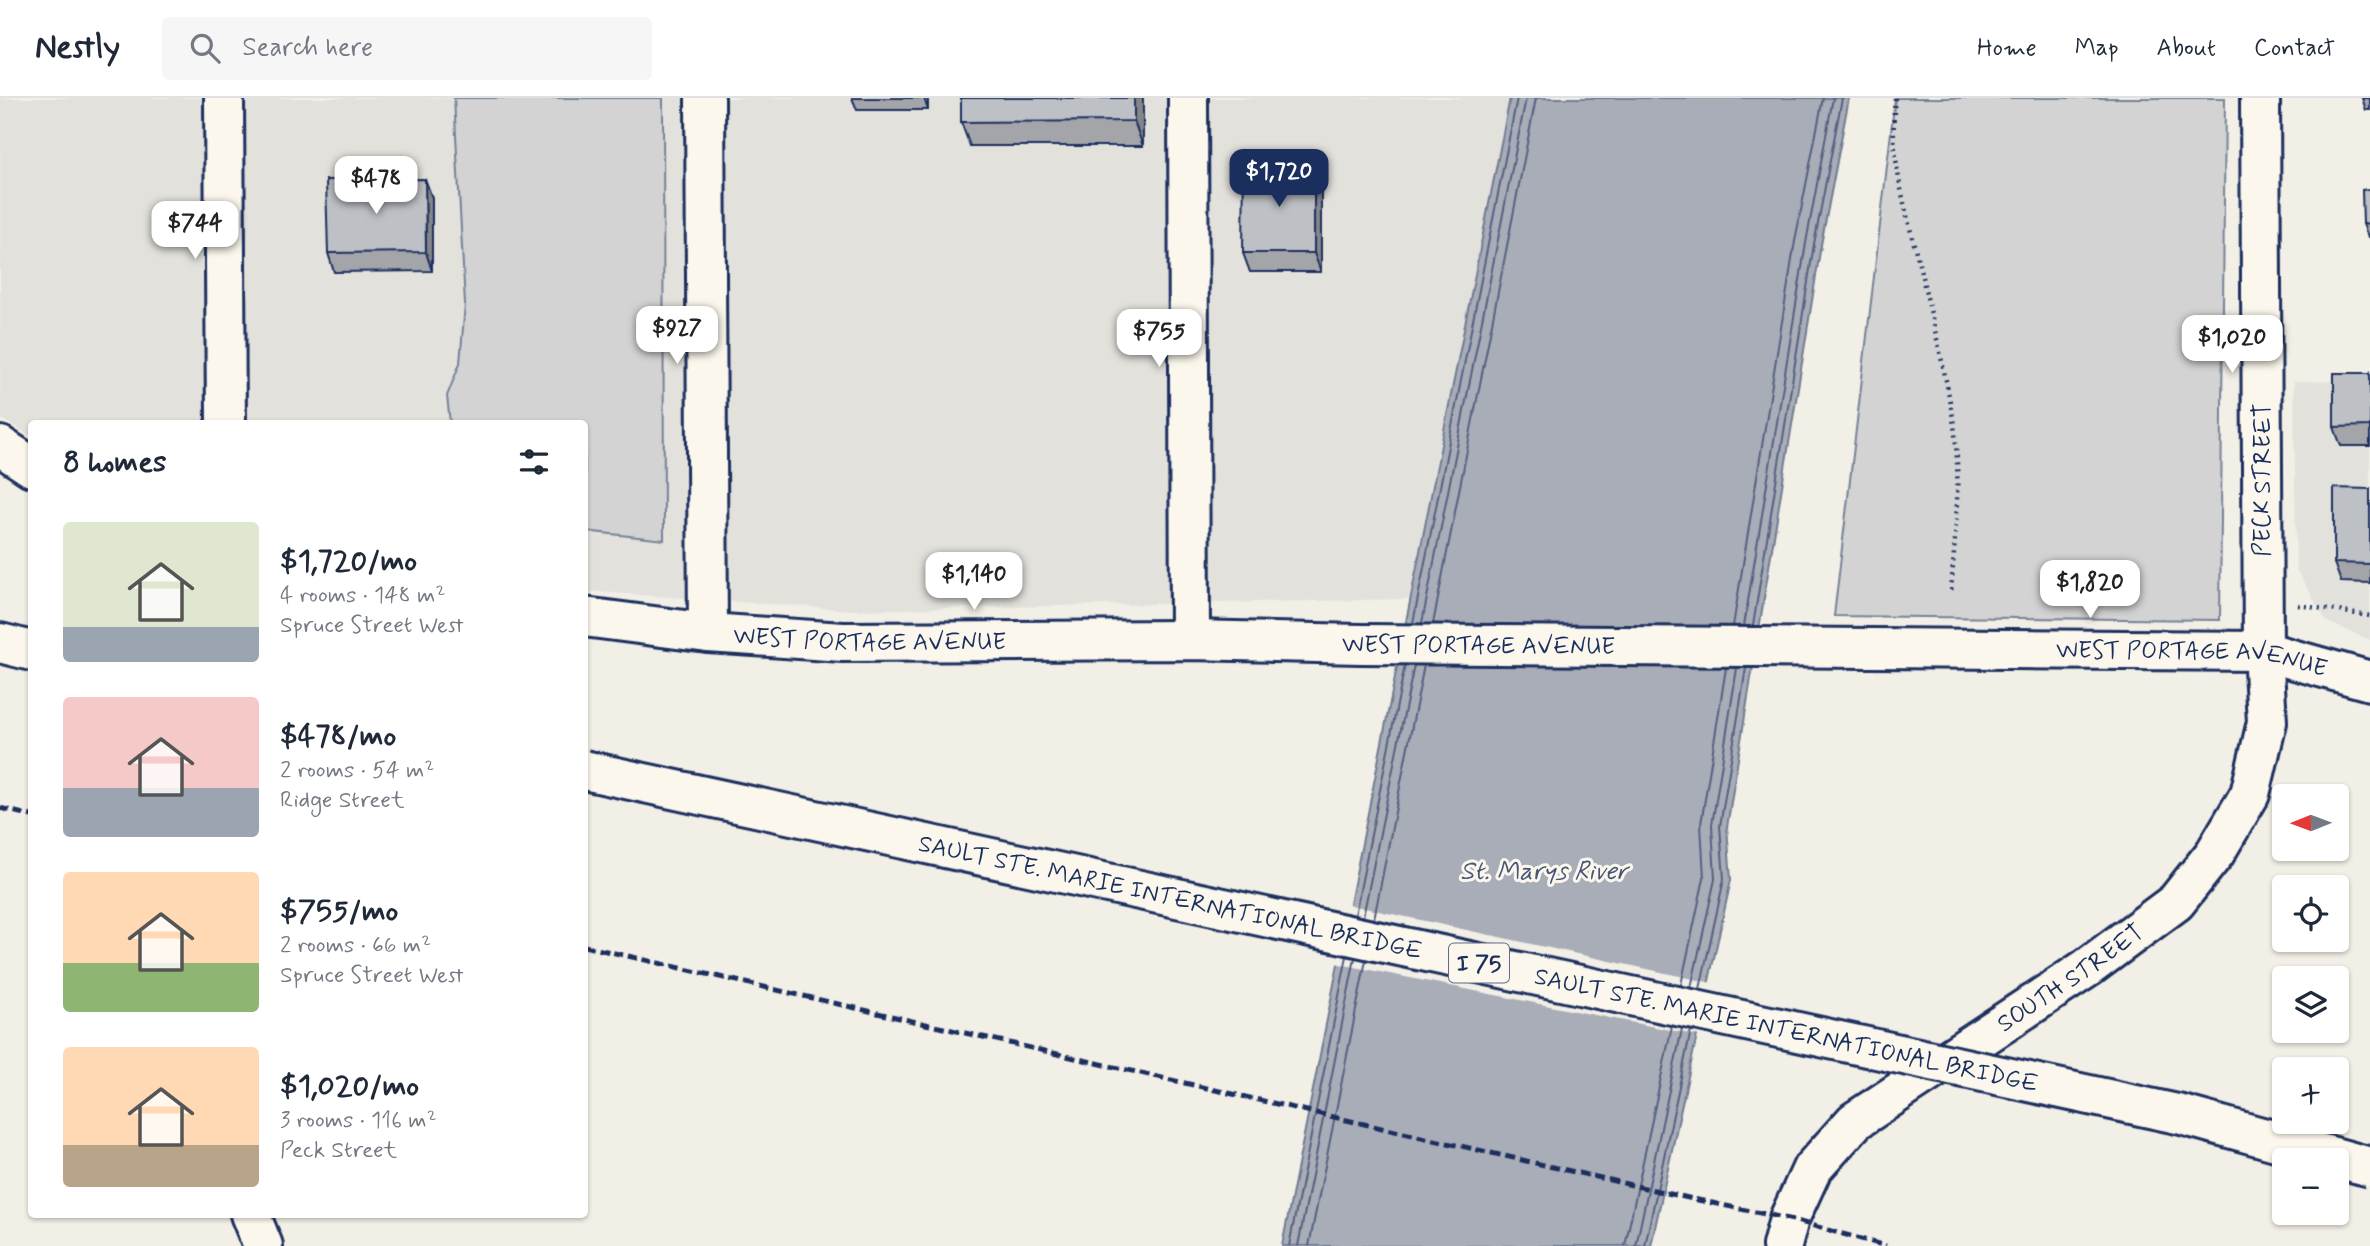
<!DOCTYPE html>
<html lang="en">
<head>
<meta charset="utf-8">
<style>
  body { margin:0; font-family:Mynerve,sans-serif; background:#f6f6f7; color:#1f2937; height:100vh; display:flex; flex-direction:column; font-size:26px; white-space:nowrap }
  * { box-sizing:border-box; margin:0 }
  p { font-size:23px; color:#747a83 }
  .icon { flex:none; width:38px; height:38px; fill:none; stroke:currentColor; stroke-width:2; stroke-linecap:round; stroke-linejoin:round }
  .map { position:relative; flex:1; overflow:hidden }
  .panel { position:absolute; left:28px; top:322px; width:560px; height:798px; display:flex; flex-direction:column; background:#fff; border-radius:7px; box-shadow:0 2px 5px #0004 }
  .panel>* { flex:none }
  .needle { width:46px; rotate:269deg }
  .fabs { position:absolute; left:2272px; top:686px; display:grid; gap:14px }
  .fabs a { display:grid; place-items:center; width:77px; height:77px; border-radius:7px; background:#fff; box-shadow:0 2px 5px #0004; font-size:35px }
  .price { position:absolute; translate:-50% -60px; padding:0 16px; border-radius:14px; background:#fff; color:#222; font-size:23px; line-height:46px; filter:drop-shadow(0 2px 4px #0008) }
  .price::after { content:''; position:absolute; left:50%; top:42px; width:21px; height:16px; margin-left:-10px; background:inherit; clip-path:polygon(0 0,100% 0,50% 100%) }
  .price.active { background:#1b2f5e; color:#fff }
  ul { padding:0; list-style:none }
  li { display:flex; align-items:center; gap:21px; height:175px; padding:0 35px }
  li span { display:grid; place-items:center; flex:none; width:196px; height:140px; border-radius:7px; color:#555 }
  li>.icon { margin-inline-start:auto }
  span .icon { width:84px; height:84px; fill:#fffc; stroke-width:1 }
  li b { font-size:30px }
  h2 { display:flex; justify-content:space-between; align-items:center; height:84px; padding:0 35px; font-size:30px }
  header { display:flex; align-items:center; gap:42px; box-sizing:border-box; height:98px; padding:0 35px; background:#fff; border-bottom:2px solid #e0e1e3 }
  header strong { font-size:33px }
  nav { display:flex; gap:38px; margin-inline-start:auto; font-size:24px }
  .search { width:490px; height:63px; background:#f6f6f7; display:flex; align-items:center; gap:18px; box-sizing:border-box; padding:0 24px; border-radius:7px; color:#747a83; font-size:26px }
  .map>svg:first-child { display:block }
  .built { fill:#e2e1dc }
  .green { fill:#d2d3d2; stroke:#768198; stroke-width:2 }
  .water { fill:#a9adb7; stroke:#707b93; stroke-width:2 }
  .pier { fill:#f2efe6 }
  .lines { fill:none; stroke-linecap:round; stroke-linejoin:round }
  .shore { stroke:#546182; stroke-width:2 }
  .minor-casing { stroke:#1b2f5e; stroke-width:44 }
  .highway-casing { stroke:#1b2f5e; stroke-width:44 }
  .path { stroke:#1b2f5e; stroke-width:4.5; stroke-dasharray:2 5; stroke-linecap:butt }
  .minor { stroke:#fbf7ec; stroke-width:38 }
  .highway { stroke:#fbf7ec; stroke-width:38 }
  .rail { stroke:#1b2f5e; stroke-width:5; stroke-dasharray:10 5; stroke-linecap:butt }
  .highway-bridge-casing { stroke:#1b2f5e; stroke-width:44; stroke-linecap:butt }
  .highway-bridge { stroke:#fbf7ec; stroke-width:38 }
  .wall { fill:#a3a5a9; stroke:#1b2f5e; stroke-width:2 }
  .shaded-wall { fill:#848689; stroke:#1b2f5e; stroke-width:2 }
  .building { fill:#bdc0c4; stroke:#1b2f5e; stroke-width:2 }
  .labels { text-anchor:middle; stroke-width:6; stroke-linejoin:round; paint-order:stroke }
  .shield { fill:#fbf7ec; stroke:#5e6b89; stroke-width:2 }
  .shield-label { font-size:23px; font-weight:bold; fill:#1b2f5e }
  .street-label { font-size:24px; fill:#1b2f5e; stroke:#fbf7ec }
  .water-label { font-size:26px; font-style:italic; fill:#465579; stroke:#fbf7ec }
</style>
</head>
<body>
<header>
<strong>Nestly</strong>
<div class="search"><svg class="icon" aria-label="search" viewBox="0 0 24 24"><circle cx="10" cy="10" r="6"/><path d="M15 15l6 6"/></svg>Search here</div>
<nav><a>Home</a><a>Map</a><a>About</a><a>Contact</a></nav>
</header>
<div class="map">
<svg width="2370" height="1148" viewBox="0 0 2370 1148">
  <rect width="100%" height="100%" fill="#f2efe6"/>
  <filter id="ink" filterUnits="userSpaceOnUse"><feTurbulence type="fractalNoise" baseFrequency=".0143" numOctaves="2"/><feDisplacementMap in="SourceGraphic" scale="14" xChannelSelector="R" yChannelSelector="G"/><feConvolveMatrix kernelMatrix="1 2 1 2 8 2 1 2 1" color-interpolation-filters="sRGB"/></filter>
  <g filter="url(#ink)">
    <path class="built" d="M0,0H1510L1411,501L852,512L584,493V326H32L31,338L0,320Z
      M2294,283L2370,284V542L2327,524L2296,471Z"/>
    <path class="green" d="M454,0H663L664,442L585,433L584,326L450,325L447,298L460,265L465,206Z
      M1895,0H2225L2220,522L1834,518Z"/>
    <path class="water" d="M1510,0H1849L1821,147L1727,729L1731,782L1651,1148H1282Z"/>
    <path class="pier" d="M1346,806L1712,885L1700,938L1335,865Z"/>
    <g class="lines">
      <path class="shore" d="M1413,525L1517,0
        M1422,525L1526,0
        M1433,526L1536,0
        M1733,528L1795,143L1823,0
        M1744,528L1806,145L1833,0
        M1753,528L1814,146L1842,0
        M1355,817L1405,567
        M1363,819L1414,567
        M1374,821L1424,567
        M1681,887L1704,780L1701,726L1726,570
        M1691,890L1715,781L1712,727L1737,570
        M1700,891L1724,781L1720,728L1746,570
        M1289,1148L1347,858
        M1298,1148L1355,860
        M1309,1148L1366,862
        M1625,1148L1672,928
        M1636,1148L1682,931
        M1645,1148L1691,932"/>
      <defs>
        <g id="minor">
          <path d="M224,0L226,326"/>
          <path d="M705,0L708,535"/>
          <path d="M1188,0L1190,542"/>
          <path d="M0,348L32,369"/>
          <path id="s1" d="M584,519L708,535L843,544L1190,542L1361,546L2263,553L2370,583"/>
          <path d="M250,1116L263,1148"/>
          <path id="s2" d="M1782,1148L1789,1121L1812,1071L1855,1023L2087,870L2176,804L2215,755L2250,696L2267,624L2263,553L2260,0"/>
        </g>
        <path id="highway" d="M0,545L32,553"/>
      </defs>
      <use href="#minor" class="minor-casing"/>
      <use href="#highway" class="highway-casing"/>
      <path class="path" d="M1895,0C1889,54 1904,106 1917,158C1929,208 1942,258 1951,309C1963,371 1955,434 1951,496
        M2298,507L2370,518"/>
      <use href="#minor" class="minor"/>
      <use href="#highway" class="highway"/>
      <path class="rail" d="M0,710L32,718
        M584,848L1693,1101L1789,1121L1886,1148"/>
      <defs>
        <g id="highway-bridge">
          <path id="s3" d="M584,672L2182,1017L2370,1069"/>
        </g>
      </defs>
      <use href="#highway-bridge" class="highway-bridge-casing"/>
      <use href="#highway-bridge" class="highway-bridge"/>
    </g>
    <path class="wall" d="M852,0H928V12H857Z
      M961,0H1143V48H970L961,24Z
      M2362,0H2370V12H2366Z
      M425,81L432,100V173L334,174L328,155Z
      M1321,85V174H1250L1243,155Z
      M2370,91V139H2368L2363,126Z
      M2370,275V348H2341L2334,329Z
      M2370,391V485L2341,484L2334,465Z"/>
    <path class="shaded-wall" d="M924,0H928V12Z
      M1134,0H1143V48L1134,23Z
      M1314,66L1321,85V174L1314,155Z
      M425,81L432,100V173L426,154Z"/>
    <path class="building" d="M961,0H1134V23L961,24Z
      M1244,66H1314V155H1243Z
      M425,81L426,154L328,155L326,82Z
      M2370,91V126H2363L2362,92Z
      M2334,275H2370V328L2334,329Z
      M2334,390L2370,391V466L2334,465Z"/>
  </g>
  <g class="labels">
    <rect class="shield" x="1449" y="845.5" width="60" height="39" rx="5"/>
    <g class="shield-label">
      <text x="1479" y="873">I 75</text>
    </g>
    <g class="street-label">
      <text transform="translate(2262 382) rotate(-90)" y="8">PECK STREET</text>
      <text dy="8" stroke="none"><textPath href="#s1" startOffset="287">WEST PORTAGE AVENUE</textPath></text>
      <text dy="8" stroke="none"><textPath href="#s1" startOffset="896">WEST PORTAGE AVENUE</textPath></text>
      <text dy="8" stroke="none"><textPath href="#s1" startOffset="1610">WEST PORTAGE AVENUE</textPath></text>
      <text dy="8" stroke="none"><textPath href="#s3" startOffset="600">SAULT STE. MARIE INTERNATIONAL BRIDGE</textPath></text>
      <text dy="8" stroke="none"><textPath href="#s2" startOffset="406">SOUTH STREET</textPath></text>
      <text dy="8" stroke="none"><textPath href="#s3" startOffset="1230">SAULT STE. MARIE INTERNATIONAL BRIDGE</textPath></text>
    </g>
    <g class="water-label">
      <text x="1544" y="781">St. Marys River</text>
    </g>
  </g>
</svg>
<div class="fabs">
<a><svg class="needle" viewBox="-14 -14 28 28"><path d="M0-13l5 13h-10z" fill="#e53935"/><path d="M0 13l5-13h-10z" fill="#747a83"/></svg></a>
<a><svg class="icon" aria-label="locate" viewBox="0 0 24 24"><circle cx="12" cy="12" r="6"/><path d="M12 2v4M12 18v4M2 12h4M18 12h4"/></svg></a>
<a><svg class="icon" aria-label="layers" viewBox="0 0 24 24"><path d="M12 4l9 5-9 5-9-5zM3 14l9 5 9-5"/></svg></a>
<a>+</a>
<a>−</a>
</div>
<b class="price active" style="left:1279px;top:111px">$1,720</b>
<b class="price" style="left:376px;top:118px">$478</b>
<b class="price" style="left:195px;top:163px">$744</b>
<b class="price" style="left:677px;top:268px">$927</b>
<b class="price" style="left:1159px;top:271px">$755</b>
<b class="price" style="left:2232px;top:277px">$1,020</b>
<b class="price" style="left:974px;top:514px">$1,140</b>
<b class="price" style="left:2090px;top:522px">$1,820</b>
<section class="panel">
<h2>8 homes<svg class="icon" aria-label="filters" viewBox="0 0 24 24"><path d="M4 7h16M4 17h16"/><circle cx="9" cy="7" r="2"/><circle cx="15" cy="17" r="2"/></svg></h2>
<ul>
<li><span style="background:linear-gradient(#dfe7d0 75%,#9aa5b1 0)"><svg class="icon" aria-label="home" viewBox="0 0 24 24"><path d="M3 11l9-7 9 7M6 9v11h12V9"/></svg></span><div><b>$1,720/mo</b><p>4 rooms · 148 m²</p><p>Spruce Street West</p></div></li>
<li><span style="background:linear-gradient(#f6c9c9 65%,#9aa5b1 0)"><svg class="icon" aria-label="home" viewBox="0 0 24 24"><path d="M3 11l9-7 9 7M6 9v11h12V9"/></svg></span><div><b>$478/mo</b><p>2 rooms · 54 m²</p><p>Ridge Street</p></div></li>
<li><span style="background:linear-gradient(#ffd9b3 65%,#8fb573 0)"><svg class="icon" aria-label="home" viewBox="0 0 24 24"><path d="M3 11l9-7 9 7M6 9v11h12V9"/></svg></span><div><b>$755/mo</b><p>2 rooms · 66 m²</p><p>Spruce Street West</p></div></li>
<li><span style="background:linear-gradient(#ffd9b3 70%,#b9a48a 0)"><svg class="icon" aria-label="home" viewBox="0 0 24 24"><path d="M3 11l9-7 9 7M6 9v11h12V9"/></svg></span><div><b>$1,020/mo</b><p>3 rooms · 116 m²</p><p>Peck Street</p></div></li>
</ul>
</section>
</div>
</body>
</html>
